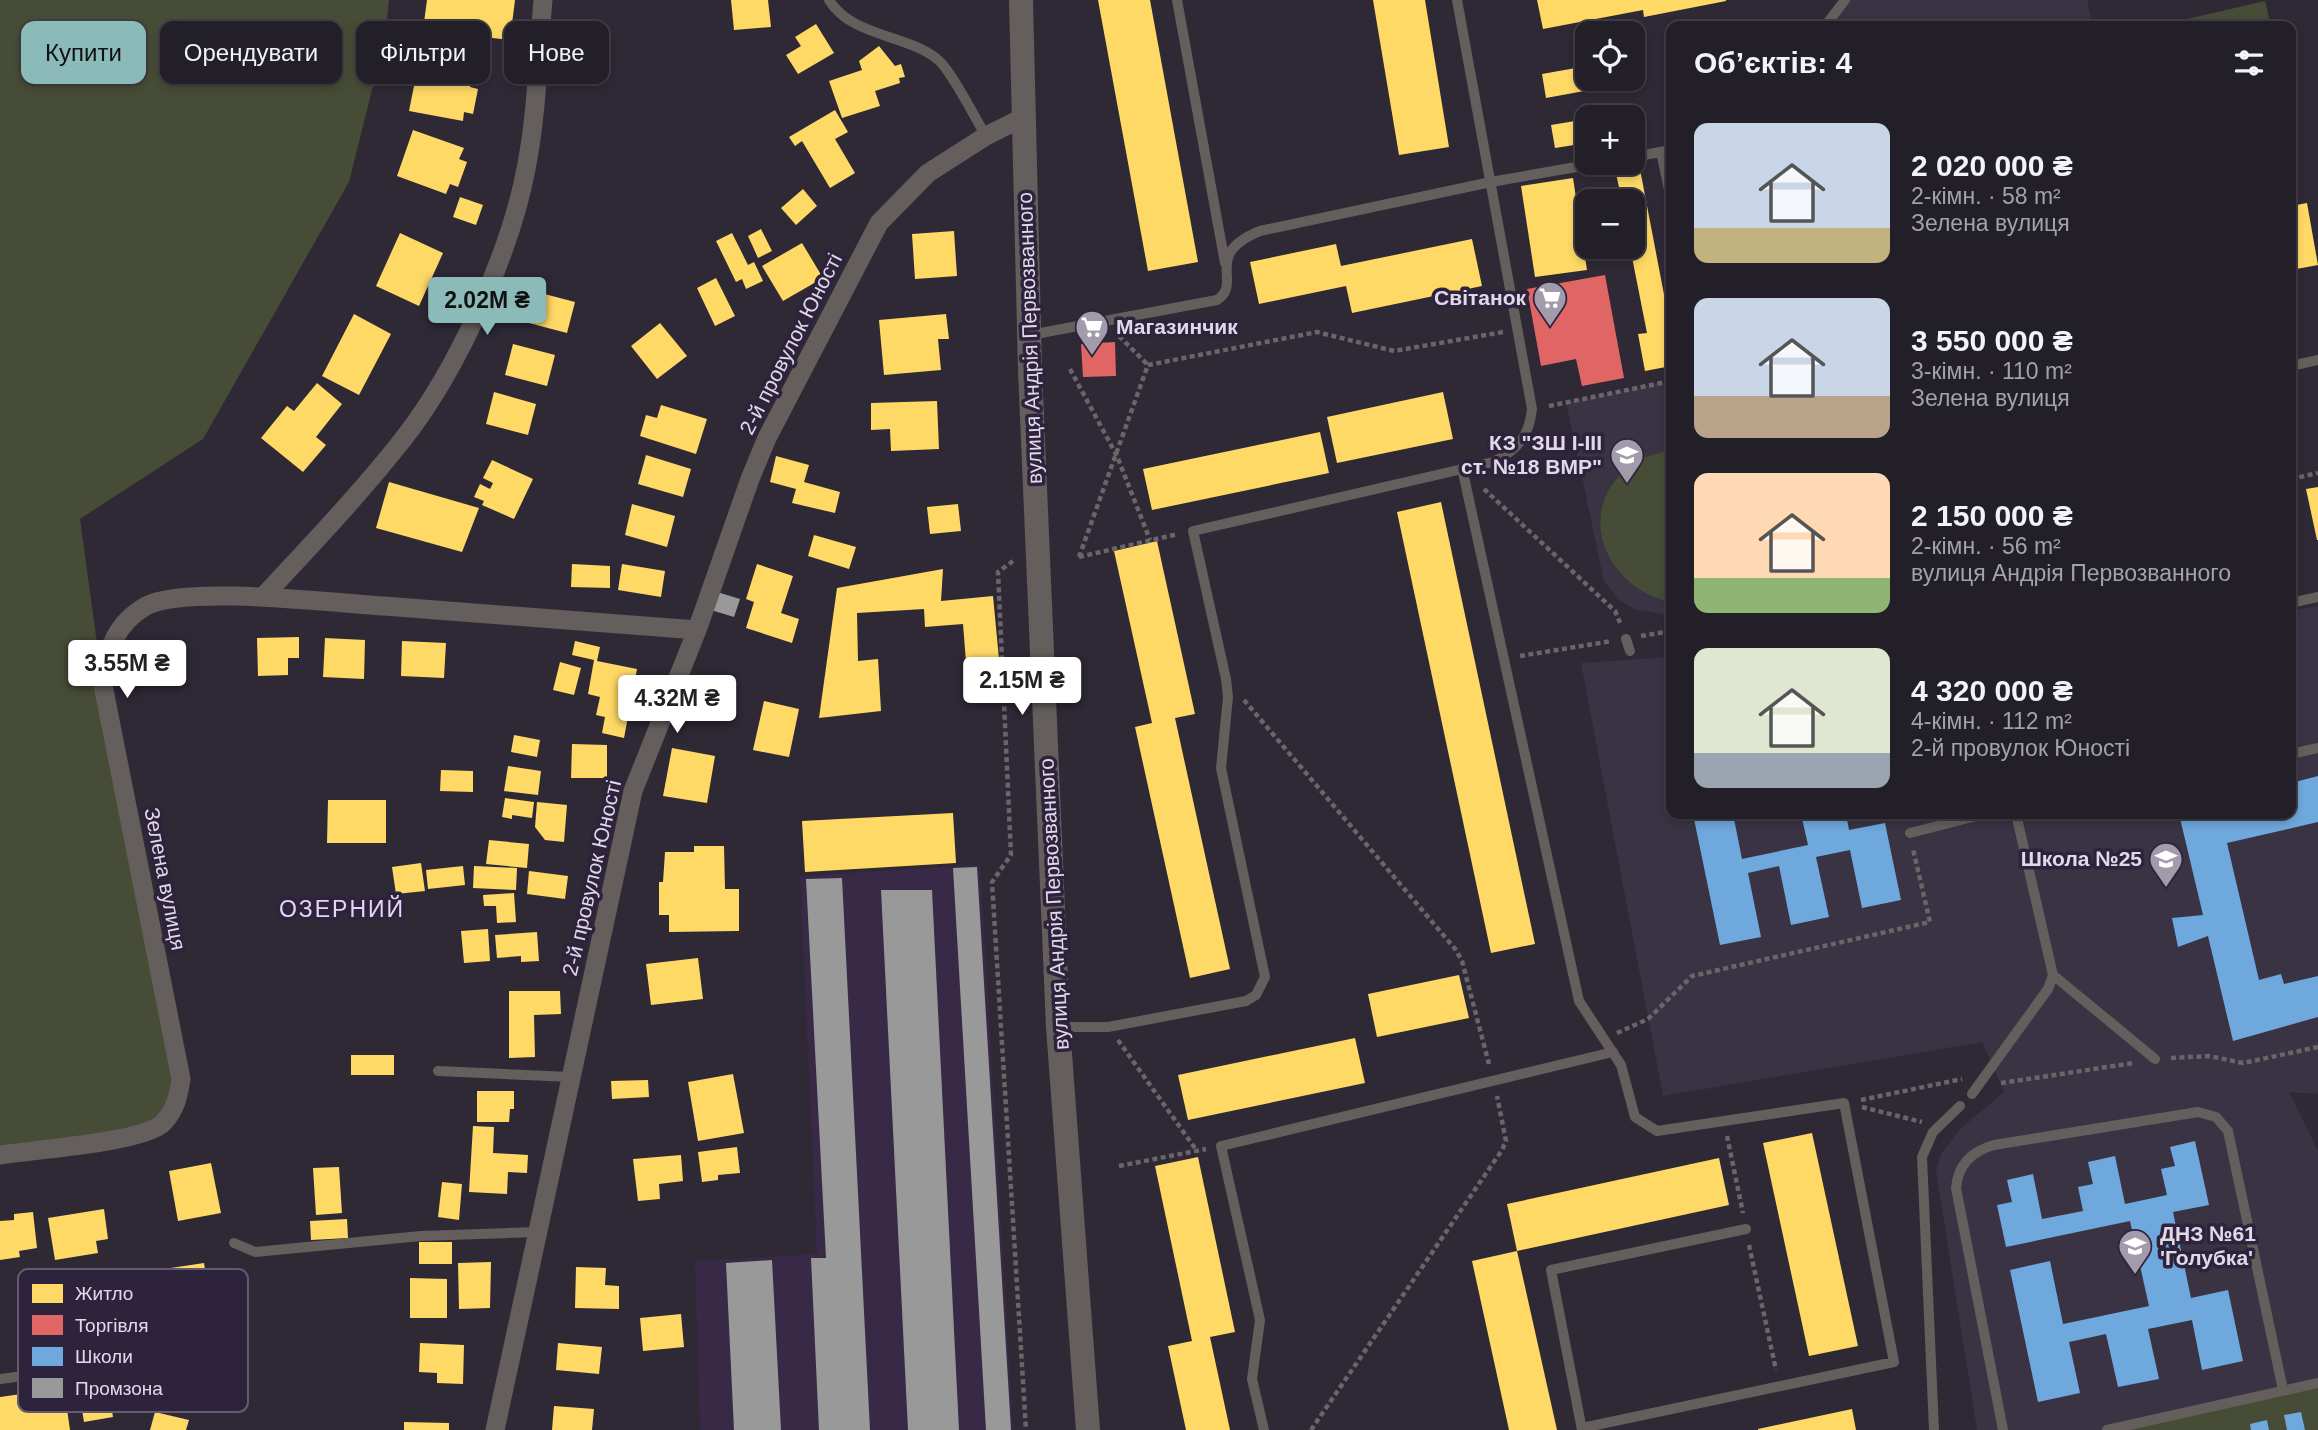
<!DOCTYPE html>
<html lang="uk">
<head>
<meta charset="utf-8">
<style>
  body { margin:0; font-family:Arial,sans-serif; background:#2b2730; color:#f1f3f6; height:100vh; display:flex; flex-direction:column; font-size:26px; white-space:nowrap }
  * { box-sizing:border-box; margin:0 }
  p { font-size:23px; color:#a3a2a8 }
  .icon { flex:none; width:38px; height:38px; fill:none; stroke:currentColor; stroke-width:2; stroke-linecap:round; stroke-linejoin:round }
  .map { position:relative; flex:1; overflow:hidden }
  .sheet { position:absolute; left:1666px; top:21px; width:630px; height:798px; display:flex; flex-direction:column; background:#231f28; border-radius:14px; box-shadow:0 4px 10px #0003,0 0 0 2px #403d45 }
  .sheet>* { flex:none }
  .banner { position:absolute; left:21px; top:21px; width:665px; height:63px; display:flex; gap:14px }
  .controls { position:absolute; left:1575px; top:21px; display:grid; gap:14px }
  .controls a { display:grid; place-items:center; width:70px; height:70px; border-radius:14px; background:#231f28; box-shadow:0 4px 10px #0003,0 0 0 2px #403d45; font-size:35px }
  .price { position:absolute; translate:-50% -60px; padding:0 16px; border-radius:7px; background:#fff; color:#222; font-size:23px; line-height:46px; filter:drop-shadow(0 2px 4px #0008) }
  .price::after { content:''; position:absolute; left:50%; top:42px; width:21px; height:16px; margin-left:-10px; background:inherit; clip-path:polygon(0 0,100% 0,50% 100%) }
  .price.active { background:#8bbbb9; color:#111 }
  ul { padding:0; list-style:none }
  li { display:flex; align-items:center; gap:21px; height:175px; padding:0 28px }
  li span { display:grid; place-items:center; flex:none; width:196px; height:140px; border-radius:14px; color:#555 }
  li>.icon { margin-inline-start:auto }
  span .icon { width:84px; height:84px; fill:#fffc; stroke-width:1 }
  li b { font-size:30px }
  h2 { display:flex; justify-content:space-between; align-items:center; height:84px; padding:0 28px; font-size:30px }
  .pill { padding:0 24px; border-radius:14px; background:#231f28; box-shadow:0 4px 10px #0003,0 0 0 2px #403d45; font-size:24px; line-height:63px }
  .pill.active { background:#8bbbb9; color:#111 }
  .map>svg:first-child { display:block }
  .built { fill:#382a47 }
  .education { fill:#393344 }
  .green { fill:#464c36 }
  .homes { fill:#ffd966 }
  .shops { fill:#e06666 }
  .schools { fill:#6fa8dc }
  .industry { fill:#999 }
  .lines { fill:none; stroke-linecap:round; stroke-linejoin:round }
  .path { stroke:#6a6568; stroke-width:4.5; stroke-dasharray:5 3.5; stroke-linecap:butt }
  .service { stroke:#645f5c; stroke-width:10 }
  .minor { stroke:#645f5c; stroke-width:19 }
  .tertiary { stroke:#645f5c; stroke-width:24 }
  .labels { text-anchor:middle; stroke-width:7; stroke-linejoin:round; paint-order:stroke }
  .poi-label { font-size:21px; font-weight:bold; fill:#e0d9ea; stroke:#2e233c; text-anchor:end }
  .street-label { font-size:21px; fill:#e0d9ea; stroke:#2e233c }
  .neighbourhood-label { font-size:23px; letter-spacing:2px; fill:#e4d6f7; stroke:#2e233c }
  .key { fill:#2e233c; stroke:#635a70; stroke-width:2 }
  .key-label { font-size:19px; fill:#e0d9ea }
</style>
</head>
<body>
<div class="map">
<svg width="2318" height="1430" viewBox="0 0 2318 1430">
  <rect width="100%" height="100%" fill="#2f2936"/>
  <path class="built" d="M980,865L1013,1430H700L695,1261L817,1254L800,876Z"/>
  <path class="education" d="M1845,0H2087L2093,26H1825Z
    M1671,381V616L1634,609L1618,599L1604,581L1566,402Z
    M2318,606V1094L2289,1092L2318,1151V1430H1977L1936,1171L1941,1154L1960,1129L2004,1092L1982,1042L1663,1096L1581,663L1671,657V814H2291V611Z"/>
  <path class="green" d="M0,0H389L385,38L349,182L203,439L80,519L102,680L181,1079L162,1125L0,1155Z
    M2265,1L2271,26H2157Z
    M1671,450V602C1605,588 1572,510 1631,465C1643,456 1657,454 1671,450Z
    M2318,1383V1430H2107Z"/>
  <path class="homes" d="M427,0H515L510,40L423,30Z
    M731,0H768L771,27L734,30Z
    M1098,0H1150L1198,262L1148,271Z
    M1373,0H1425L1449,147L1399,155Z
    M1537,0H1726V1L1644,17L1643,10L1543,29Z
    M816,24L834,53L798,74L786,55L801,46L795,37Z
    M879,46L895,66L901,64L905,77L899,78L900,83L875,91L880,106L842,118L829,81L862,70L859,61Z
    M418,66L473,77L470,87L478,89L473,114L464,112L463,121L409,111Z
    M1587,66V79H1627L1628,83L1546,98L1542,74Z
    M835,110L848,132L835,139L855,173L830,188L802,141L795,146L789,137Z
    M1633,111L1637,135H1633V117H1607Z
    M1587,119V143L1555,148L1551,125Z
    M413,130L464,148L459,159L467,162L458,187L450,184L446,194L397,176Z
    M1639,164L1671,331V366L1645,371L1638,334L1647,333L1630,247L1633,201H1622L1615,169Z
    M1573,178L1587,270L1535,277L1521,186Z
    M803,189L817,206L796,225L781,208Z
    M460,197L483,205L476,225L453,217Z
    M2307,203L2318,265L2291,270V206Z
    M761,229L772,251L758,258L748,236Z
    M954,231L957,276L915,279L912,234Z
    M400,233L443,253L419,306L376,286Z
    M732,233L748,265L754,262L763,281L746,289L742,279L736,282L716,241Z
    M1472,239L1482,286L1352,313L1346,286L1259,304L1250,262L1336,244L1341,266Z
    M802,243L823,278L783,301L762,266Z
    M716,278L735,316L715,326L697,288Z
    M533,291L575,302L567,333L525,322Z
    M354,314L391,334L359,395L322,376Z
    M946,314L949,339H938L941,370L884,375L879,320Z
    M660,323L687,356L657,379L631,346Z
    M513,344L555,355L547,386L505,375Z
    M317,383L342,404L316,437L326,445L303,472L261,438L287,406L294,411Z
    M494,392L536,404L528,435L486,424Z
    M1443,392L1453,439L1337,463L1327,417Z
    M937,401L939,449L891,451L890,429L871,430V403Z
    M661,405L707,419L696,454L640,436L646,415L657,418Z
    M1320,432L1329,473L1152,510L1143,469Z
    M646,455L691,469L683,497L638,484Z
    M776,456L809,465L804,482L840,492L835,513L792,503L796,489L770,482Z
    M492,460L533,479L514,519L482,505L484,501L474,497L480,484L490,489L493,483L483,478Z
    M389,482L479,508L462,552L376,528Z
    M2318,487V540H2317L2306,489Z
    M1441,502L1535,944L1491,953L1397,512Z
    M632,504L675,516L667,547L625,535Z
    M958,504L961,531L930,534L927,507Z
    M814,535L856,547L849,569L808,556Z
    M1157,541L1195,714L1175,718L1230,969L1190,978L1135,727L1152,723L1114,551Z
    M572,564L610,566V588L571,587Z
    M622,564L665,571L661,597L618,590Z
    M757,564L793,576L781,613L799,619L792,643L746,628L754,602L746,599Z
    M943,569L941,601L993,596L999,659L966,662L963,624L925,627L924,609L857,613L858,661L878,659L881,711L819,718L837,588Z
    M299,637V658H288V675L258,676L257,638Z
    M325,638L365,640L364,679L323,677Z
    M402,641L446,643L444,678L401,676Z
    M575,641L600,647L597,661L637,669L624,738L602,733L605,717L596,715L600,697L588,694L594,660L572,655Z
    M560,662L581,668L574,695L553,690Z
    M764,701L799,709L789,757L753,750Z
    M514,735L540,740L537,757L511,752Z
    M572,744L607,745V778H571Z
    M672,748L715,756L707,803L663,796Z
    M508,766L541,771L538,795L504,791Z
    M441,770L473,771V792L440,791Z
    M505,798L534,802L532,818L512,815V819L502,817Z
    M328,800H386V843H327Z
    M537,802L567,805L564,842L545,840L535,827Z
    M953,813L956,863L805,872L802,821Z
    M489,840L529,844L527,868L486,864Z
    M694,846H724L725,889H739V931L669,932V915H659V882H663L665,852H694Z
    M421,863L425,891L396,894L392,867Z
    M463,866L465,885L428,889L426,870Z
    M474,866L517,868L516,890L473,888Z
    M529,871L568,876L565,899L527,894Z
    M514,893L516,922L497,923L496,906H484L483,895Z
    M488,929L490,961L464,963L461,931Z
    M537,932L539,961L521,962V956L497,958L495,935Z
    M698,958L703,999L651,1005L646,964Z
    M1459,975L1469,1018L1377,1037L1368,994Z
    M509,991H560L561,1014L534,1015L535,1057L509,1058Z
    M1355,1038L1365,1083L1188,1120L1178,1075Z
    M351,1055H394V1075H351Z
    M733,1074L744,1133L698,1141L688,1082Z
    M648,1080L649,1097L612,1099L611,1081Z
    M477,1091H514V1109H510L509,1122H477Z
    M473,1126L494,1127L493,1153L528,1155L527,1173L508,1172L507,1194L469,1192Z
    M1812,1133L1858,1346L1809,1356L1763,1143Z
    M737,1147L740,1173L718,1175V1180L702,1182L698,1152Z
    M681,1155L683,1181L659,1184L660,1199L638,1201L633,1159Z
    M1198,1157L1235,1332L1210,1337L1230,1430H1186L1168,1346L1192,1341L1155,1166Z
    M1719,1158L1729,1205L1517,1251L1557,1430H1509L1472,1261L1517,1251L1507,1204Z
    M211,1163L221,1213L178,1221L169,1171Z
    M339,1167L342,1213L316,1215L313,1168Z
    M442,1182L462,1184L459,1220L438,1217Z
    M104,1209L108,1239L96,1241L98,1253L55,1260L48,1218Z
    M33,1212L37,1248L19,1251L20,1257L0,1260V1221L14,1220V1214Z
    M347,1219L348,1238L311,1240L310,1221Z
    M419,1242H452V1264H419Z
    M491,1262L490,1308L459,1309L458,1263Z
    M204,1263L213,1320L160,1328L151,1271Z
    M576,1267L606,1268L605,1285L619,1286V1309L575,1308Z
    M410,1278L447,1279V1318H410Z
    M681,1314L684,1347L643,1351L640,1318Z
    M420,1343L464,1345L463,1384L437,1383V1373L419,1372Z
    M558,1343L602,1347L599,1374L556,1370Z
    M106,1374L113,1417L84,1422L77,1379Z
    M64,1388L70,1430H0V1397Z
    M554,1406L594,1409L592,1430H552Z
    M1852,1409L1856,1430H1758V1429Z
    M155,1412L189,1420L186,1430H150Z
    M404,1422L449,1423V1430H404Z"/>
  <path class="shops" d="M1605,275L1624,378L1582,386L1576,359L1541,366L1527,289Z
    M1115,342L1116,376L1083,377L1081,344Z"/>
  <path class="schools" d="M2318,776V822L2227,843L2259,980L2281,974L2284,984L2318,976V1017L2233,1041L2208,936L2178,947L2172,918L2203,915L2179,814H2291V783Z
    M1693,814H1733L1742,859L1808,845L1801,814H1846L1849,830L1885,823L1901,900L1862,908L1850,850L1816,857L1829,917L1791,925L1779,866L1748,873L1761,937L1720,945Z
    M2195,1141L2209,1205L2173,1212L2191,1298L2228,1290L2243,1361L2202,1370L2192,1320L2148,1329L2159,1379L2118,1387L2106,1334L2069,1342L2080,1393L2038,1402L2010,1270L2050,1261L2063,1324L2149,1306L2130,1221L2006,1247L1997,1205L2012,1202L2007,1180L2033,1174L2042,1219L2083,1211L2078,1187L2093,1184L2088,1162L2115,1156L2125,1204L2167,1195L2161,1169L2175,1166L2170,1147Z
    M2301,1412L2305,1430H2287L2284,1415Z
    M2267,1420L2269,1430H2251L2250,1424Z"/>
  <path class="industry" d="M717,592L740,599L734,617L711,610Z
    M977,867L1011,1430H986L953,868Z
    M842,878L870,1430H819L811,1258H826L806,879Z
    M881,890H932L959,1430H908Z
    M772,1260L781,1430H734L726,1263Z"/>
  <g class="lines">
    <path class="path" d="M1119,336L1148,365
      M1070,369L1117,456L1150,540
      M1549,406L1671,381
      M2291,479L2318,473
      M1484,489L1615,611L1621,625
      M1079,557L1148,365L1317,332L1394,351L1503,332
      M1079,557L1178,534
      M1013,561L998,572L1011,855L992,882L1026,1430
      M1641,636L1671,631
      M1520,656L1612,641
      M1244,700L1456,950L1462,961L1489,1064
      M1617,1033L1648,1019L1692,976L1930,922L1913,849
      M1118,1040L1197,1151
      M2171,1058L2209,1056L2243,1063L2318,1047
      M2001,1083L2134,1063
      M1861,1100L1962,1079
      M1862,1107L1922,1122
      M1727,1136L1743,1213
      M1119,1166L1206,1149
      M1749,1245L1776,1370
      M1311,1430L1502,1150L1506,1141L1497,1096"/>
    <path class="service" d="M829,0C852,37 906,34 937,59C950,68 976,120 986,136
      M1177,0L1225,263
      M1825,26L1845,0
      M1661,152L1671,199
      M1633,157L1671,150
      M1030,335L1217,300C1244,283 1201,255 1260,231L1491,182L1599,163
      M2291,366L2318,360
      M1462,468L1579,1001L1621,1065L1635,1117L1657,1131L1844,1103L1894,1362L1582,1428
      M2291,603L2318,597
      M1626,639L1630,651
      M2291,754L2318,748
      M1910,833L1984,814
      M2053,975L2155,1059
      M1058,1027H1108L1246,1001L1256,995L1265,977L1221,768L1228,697L1226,679L1193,531L1493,462C1518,450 1529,436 1532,409L1457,0
      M438,1071L571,1077
      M1972,1094L2048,989L2053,975L2016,814
      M234,1243L255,1252L421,1236L538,1232
      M0,1379L233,1349
      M1264,1430L1252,1379L1260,1320L1221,1146L1613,1052
      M1582,1430L1551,1270L1746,1229
      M1934,1430L1922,1157L1933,1132L1960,1106
      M2003,1430L1956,1188C1958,1165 1972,1151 1994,1145L2198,1112L2216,1117L2228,1131L2283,1390
      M2107,1430L2318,1383"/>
    <path class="minor" d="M263,597C311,545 360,494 404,438C457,370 510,254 526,169C537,114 538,56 543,0
      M0,1155C32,1150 145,1142 163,1123C176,1109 178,1097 181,1079L102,680C108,649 116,623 146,606C185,585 334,603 384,606C488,614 593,622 697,630
      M495,1430L633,791L697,630L750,479L767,438L879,223L928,173L986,136L1024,117"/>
    <path class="tertiary" d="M1021,0L1030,370L1058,1027L1088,1430"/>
  </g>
  <defs>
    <symbol id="supermarket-pin" viewBox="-11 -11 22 30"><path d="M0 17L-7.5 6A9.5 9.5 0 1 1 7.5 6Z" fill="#a29bab" stroke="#2e233c"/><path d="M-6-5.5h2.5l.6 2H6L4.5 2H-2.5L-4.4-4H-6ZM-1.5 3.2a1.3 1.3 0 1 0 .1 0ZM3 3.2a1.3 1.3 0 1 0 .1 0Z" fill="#fff"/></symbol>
    <symbol id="school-pin" viewBox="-11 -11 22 30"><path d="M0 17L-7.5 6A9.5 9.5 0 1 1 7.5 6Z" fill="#a29bab" stroke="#2e233c"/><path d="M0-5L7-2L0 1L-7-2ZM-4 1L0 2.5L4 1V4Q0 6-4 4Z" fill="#fff"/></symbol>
  </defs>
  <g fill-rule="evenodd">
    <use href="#supermarket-pin" x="1531" y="279" width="38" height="52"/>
    <use href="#supermarket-pin" x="1073" y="308" width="38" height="52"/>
    <use href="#school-pin" x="1608" y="436" width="38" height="52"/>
    <use href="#school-pin" x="2147" y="840" width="38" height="52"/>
    <use href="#school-pin" x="2116" y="1227" width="38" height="52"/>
  </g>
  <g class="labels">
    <g class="poi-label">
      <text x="1526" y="305">Світанок</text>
      <text x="1116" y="334" text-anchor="start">Магазинчик</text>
      <text x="1602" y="450">КЗ "ЗШ І-ІІІ<tspan x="1602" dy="24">ст. №18 ВМР"</tspan></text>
      <text x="2142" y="866">Школа №25</text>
      <text x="2160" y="1241" text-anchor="start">ДНЗ №61<tspan x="2160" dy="24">'Голубка'</tspan></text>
    </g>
    <g class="street-label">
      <text transform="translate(1030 338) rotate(-92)" y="7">вулиця Андрія Первозванного</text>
      <text transform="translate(791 344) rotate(-63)" y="7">2-й провулок Юності</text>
      <text transform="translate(592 878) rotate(-77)" y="7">2-й провулок Юності</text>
      <text transform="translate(165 879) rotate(79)" y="7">Зелена вулиця</text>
      <text transform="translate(1054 904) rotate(-93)" y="7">вулиця Андрія Первозванного</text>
    </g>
    <g class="neighbourhood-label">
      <text x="342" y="917">ОЗЕРНИЙ</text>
    </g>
  </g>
  <rect x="18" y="1269" width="230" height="143" rx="10" class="key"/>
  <rect x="32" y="1284" width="31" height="19" fill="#ffd966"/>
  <rect x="32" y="1315" width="31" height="20" fill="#e06666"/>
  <rect x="32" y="1347" width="31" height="19" fill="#6fa8dc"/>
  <rect x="32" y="1378" width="31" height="20" fill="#999"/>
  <g class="key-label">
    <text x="75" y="1300">Житло</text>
    <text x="75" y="1332">Торгівля</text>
    <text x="75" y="1363">Школи</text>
    <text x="75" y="1395">Промзона</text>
  </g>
</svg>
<div class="controls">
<a><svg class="icon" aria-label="locate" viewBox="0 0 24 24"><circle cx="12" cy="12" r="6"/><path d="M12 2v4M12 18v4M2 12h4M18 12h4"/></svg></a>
<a>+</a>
<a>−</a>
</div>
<b class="price active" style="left:487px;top:337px">2.02M ₴</b>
<b class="price" style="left:127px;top:700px">3.55M ₴</b>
<b class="price" style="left:1022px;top:717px">2.15M ₴</b>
<b class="price" style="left:677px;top:735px">4.32M ₴</b>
<div class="banner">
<a class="pill active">Купити</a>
<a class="pill">Орендувати</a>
<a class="pill">Фільтри</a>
<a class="pill">Нове</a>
</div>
<section class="sheet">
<h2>Об’єктів: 4<svg class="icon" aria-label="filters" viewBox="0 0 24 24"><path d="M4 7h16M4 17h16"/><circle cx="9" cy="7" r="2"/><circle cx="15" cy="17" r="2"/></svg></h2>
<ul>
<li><span style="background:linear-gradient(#c9d6e8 75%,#c2b280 0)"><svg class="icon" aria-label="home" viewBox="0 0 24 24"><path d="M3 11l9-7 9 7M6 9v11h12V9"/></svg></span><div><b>2 020 000 ₴</b><p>2-кімн. · 58 m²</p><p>Зелена вулиця</p></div></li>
<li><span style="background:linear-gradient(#c9d6e8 70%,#b9a48a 0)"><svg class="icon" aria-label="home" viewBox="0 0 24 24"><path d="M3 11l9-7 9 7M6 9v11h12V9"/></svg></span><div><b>3 550 000 ₴</b><p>3-кімн. · 110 m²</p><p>Зелена вулиця</p></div></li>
<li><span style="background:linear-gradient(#ffd9b3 75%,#8fb573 0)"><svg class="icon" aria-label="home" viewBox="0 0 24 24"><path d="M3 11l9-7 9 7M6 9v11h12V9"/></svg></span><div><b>2 150 000 ₴</b><p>2-кімн. · 56 m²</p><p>вулиця Андрія Первозванного</p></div></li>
<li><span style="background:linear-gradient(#dfe7d0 75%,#9aa5b1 0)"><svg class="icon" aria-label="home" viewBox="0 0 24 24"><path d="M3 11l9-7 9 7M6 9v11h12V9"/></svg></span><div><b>4 320 000 ₴</b><p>4-кімн. · 112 m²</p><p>2-й провулок Юності</p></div></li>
</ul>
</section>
</div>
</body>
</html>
